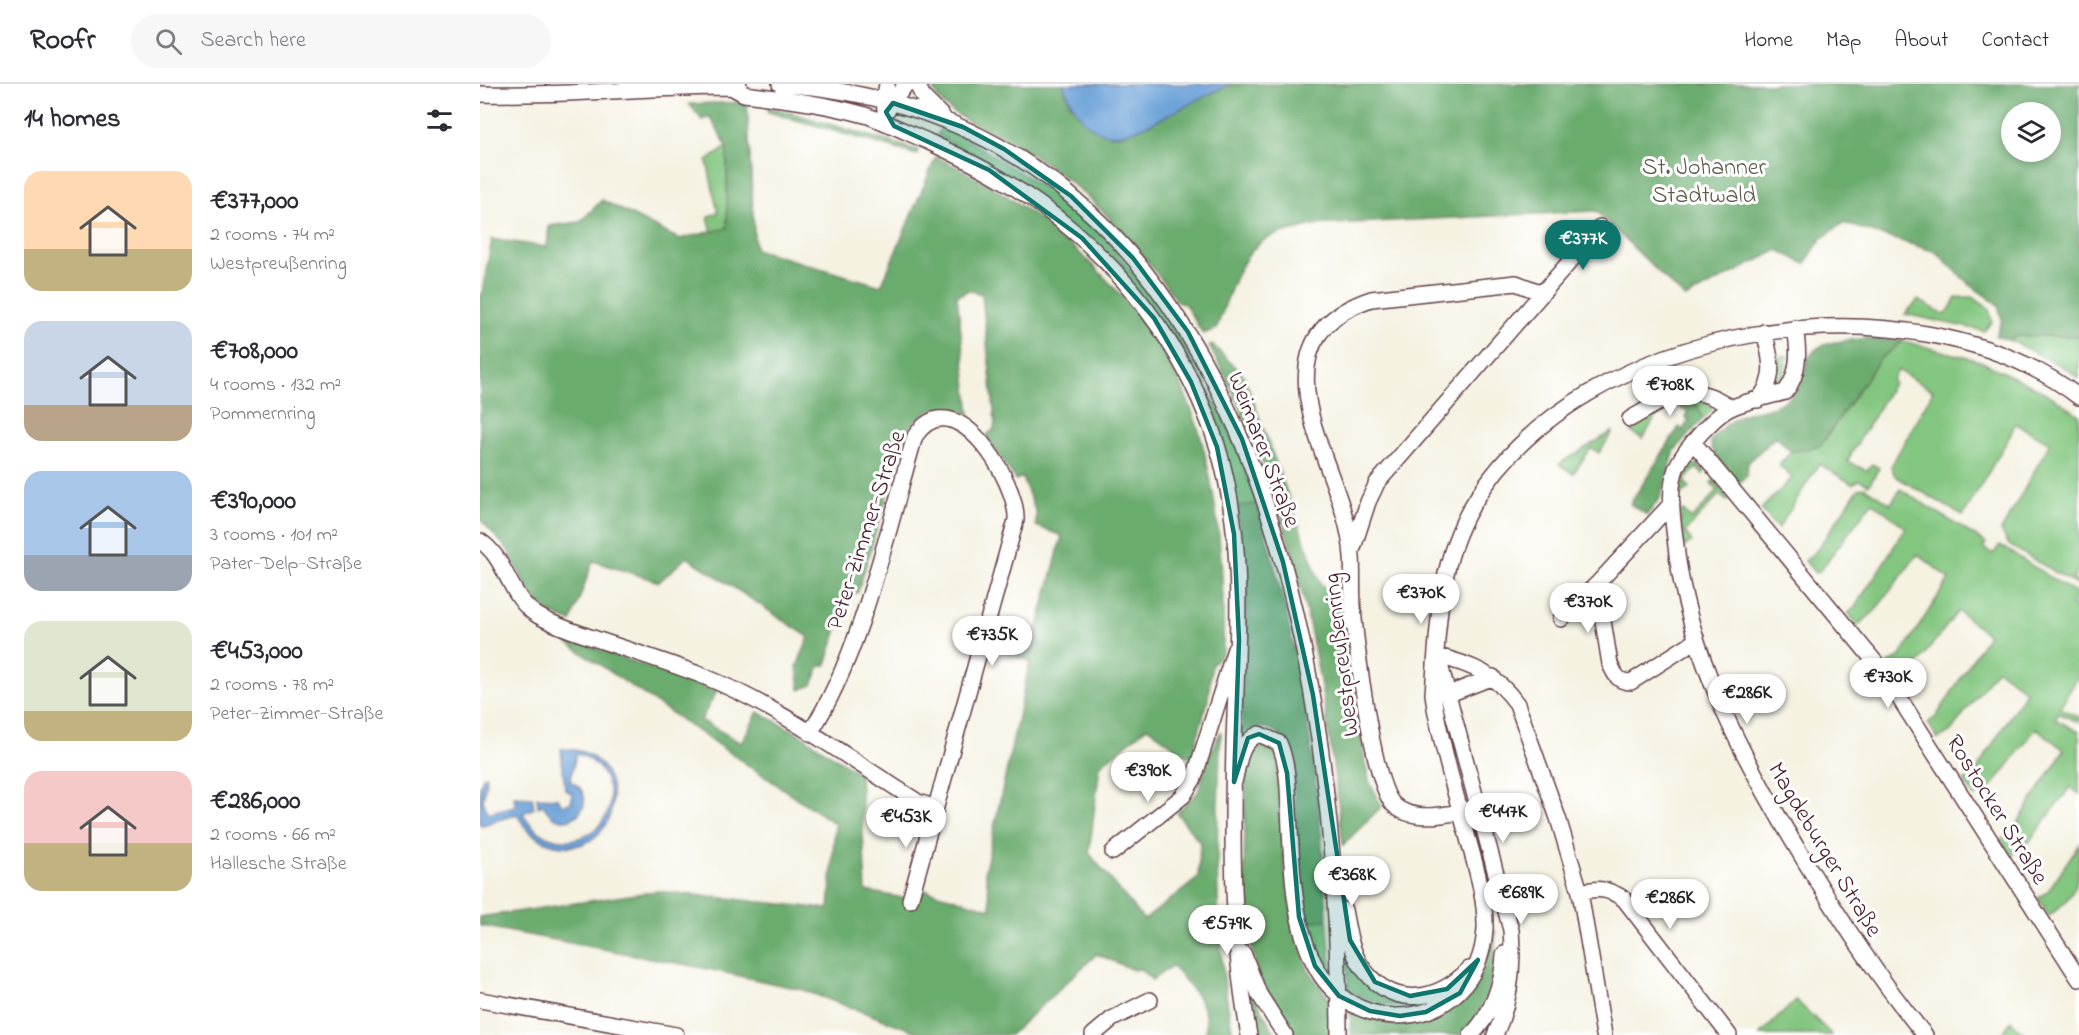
<!DOCTYPE html>
<html lang="en">
<head>
<meta charset="utf-8">
<style>
  body { margin:0; font-family:"Indie Flower",sans-serif; background:#f7f7f7; color:#2b2b33; height:100vh; display:flex; flex-direction:column; font-size:22px; white-space:nowrap }
  * { box-sizing:border-box; margin:0 }
  p { font-size:20px; color:#7c7c81 }
  .icon { flex:none; width:33px; height:33px; fill:none; stroke:currentColor; stroke-width:2; stroke-linecap:round; stroke-linejoin:round }
  .map { position:relative; flex:1; overflow:hidden }
  .details { display:flex; flex-direction:column; background:#fff; width:480px }
  .details>* { flex:none }
  .tools { position:absolute; left:1521px; top:18px; display:grid; gap:12px }
  .tools a { display:grid; place-items:center; width:60px; height:60px; border-radius:50%; background:#fff; box-shadow:0 3px 9px #0003; font-size:30px }
  .price { position:absolute; translate:-50% -51px; padding:0 14px; border-radius:21px; background:#fff; color:#222; font-size:20px; line-height:39px; filter:drop-shadow(0 2px 3px #0008) }
  .price::after { content:''; position:absolute; left:50%; top:36px; width:18px; height:14px; margin-left:-9px; background:inherit; clip-path:polygon(0 0,100% 0,50% 100%) }
  .price.active { background:#0f766e; color:#fff }
  ul { padding:0; list-style:none }
  li { display:flex; align-items:center; gap:18px; height:150px; padding:0 24px }
  li span { display:grid; place-items:center; flex:none; width:168px; height:120px; border-radius:18px; color:#555 }
  li>.icon { margin-inline-start:auto }
  span .icon { width:72px; height:72px; fill:#fffc; stroke-width:1 }
  li b { font-size:26px }
  h2 { display:flex; justify-content:space-between; align-items:center; height:72px; padding:0 24px; font-size:26px }
  header { display:flex; align-items:center; gap:36px; box-sizing:border-box; height:84px; padding:0 30px; background:#fff; border-bottom:2px solid #e1e1e2 }
  header strong { font-size:28px }
  nav { display:flex; gap:33px; margin-inline-start:auto; font-size:21px }
  .search { width:420px; height:54px; background:#f7f7f7; display:flex; align-items:center; gap:15px; box-sizing:border-box; padding:0 21px; border-radius:33px; color:#7c7c81; font-size:22px }
  main { display:flex; flex:1; min-height:0 }
  .map>svg:first-child { display:block }
  .green { fill:#83c680; stroke:#667256; stroke-width:1.5 }
  .forest { fill:#6aab6e; stroke:#5a654c; stroke-width:1.5; fill-rule:evenodd }
  .water { fill:#69a0d7; stroke:#5a6081; stroke-width:1.5 }
  .lines { fill:none; stroke-linecap:round; stroke-linejoin:round }
  .minor-casing { stroke:#643f46; stroke-width:18 }
  .minor { stroke:#fff; stroke-width:15 }
  .marked { fill:#0f766e; fill-opacity:0.2; stroke:#0f766e; stroke-width:4.5; stroke-linejoin:round }
  .labels { text-anchor:middle; stroke-width:6; stroke-linejoin:round; paint-order:stroke }
  .park-label { font-size:24px; fill:#5e5949; stroke:#fff }
  .street-label { font-size:24px; fill:#4a1f2b; stroke:#fff }
</style>
</head>
<body>
<header>
<strong>Roofr</strong>
<div class="search"><svg class="icon" aria-label="search" viewBox="0 0 24 24"><circle cx="10" cy="10" r="6"/><path d="M15 15l6 6"/></svg>Search here</div>
<nav><a>Home</a><a>Map</a><a>About</a><a>Contact</a></nav>
</header>
<main>
<section class="details">
<h2>14 homes<svg class="icon" aria-label="filters" viewBox="0 0 24 24"><path d="M4 7h16M4 17h16"/><circle cx="9" cy="7" r="2"/><circle cx="15" cy="17" r="2"/></svg></h2>
<ul>
<li><span style="background:linear-gradient(#ffd9b3 65%,#c2b280 0)"><svg class="icon" aria-label="home" viewBox="0 0 24 24"><path d="M3 11l9-7 9 7M6 9v11h12V9"/></svg></span><div><b>€377,000</b><p>2 rooms · 74 m²</p><p>Westpreußenring</p></div></li>
<li><span style="background:linear-gradient(#c9d6e8 70%,#b9a48a 0)"><svg class="icon" aria-label="home" viewBox="0 0 24 24"><path d="M3 11l9-7 9 7M6 9v11h12V9"/></svg></span><div><b>€708,000</b><p>4 rooms · 132 m²</p><p>Pommernring</p></div></li>
<li><span style="background:linear-gradient(#a9c7e8 70%,#9aa5b1 0)"><svg class="icon" aria-label="home" viewBox="0 0 24 24"><path d="M3 11l9-7 9 7M6 9v11h12V9"/></svg></span><div><b>€390,000</b><p>3 rooms · 101 m²</p><p>Pater-Delp-Straße</p></div></li>
<li><span style="background:linear-gradient(#dfe7d0 75%,#c2b280 0)"><svg class="icon" aria-label="home" viewBox="0 0 24 24"><path d="M3 11l9-7 9 7M6 9v11h12V9"/></svg></span><div><b>€453,000</b><p>2 rooms · 78 m²</p><p>Peter-Zimmer-Straße</p></div></li>
<li><span style="background:linear-gradient(#f6c9c9 60%,#c2b280 0)"><svg class="icon" aria-label="home" viewBox="0 0 24 24"><path d="M3 11l9-7 9 7M6 9v11h12V9"/></svg></span><div><b>€286,000</b><p>2 rooms · 66 m²</p><p>Hallesche Straße</p></div></li>
</ul>
</section>
<div class="map">
<svg width="1599" height="951" viewBox="0 0 1599 951">
  <rect width="100%" height="100%" fill="#fff"/>
  <filter id="ink" filterUnits="userSpaceOnUse"><feTurbulence type="fractalNoise" baseFrequency=".0167" numOctaves="2"/><feDisplacementMap in="SourceGraphic" scale="12" xChannelSelector="R" yChannelSelector="G"/><feConvolveMatrix kernelMatrix="1 2 1 2 8 2 1 2 1" color-interpolation-filters="sRGB"/></filter>
  <filter id="wash" filterUnits="userSpaceOnUse"><feTurbulence type="fractalNoise" baseFrequency=".008" numOctaves="4" result="noise"/><feDisplacementMap in="SourceGraphic" scale="24" xChannelSelector="R" yChannelSelector="G"/><feGaussianBlur stdDeviation="1.35" result="paint"/><feColorMatrix in="noise" values="0 0 0 0 0 0 0 0 0 0 0 0 0 0 0 0 0 1.4 0 .05"/><feComposite in="paint" operator="in"/></filter>
  <g filter="url(#wash)">
    <rect width="100%" height="100%" fill="#f5f2e2"/>
    <path class="green" d="M463,41L586,117L614,142L685,227L755,357L777,420L757,422L695,255L539,98L457,51Z
      M247,63L248,144L232,148L228,132L238,129L227,77Z
      M1483,213H1492L1509,224L1512,238L1504,247L1425,230L1438,216L1466,231L1476,214Z
      M1533,252H1599V294L1585,284L1531,257Z
      M1423,257L1500,277L1568,310L1599,331V485L1593,495L1599,502L1529,461L1521,447L1570,359L1535,339L1531,350L1483,432L1415,392L1411,382L1453,307L1418,286L1412,296L1414,298L1367,377L1387,387L1392,380L1399,384L1389,401L1380,396L1372,400L1339,380L1298,445L1281,425L1312,394L1299,381L1311,368L1340,362L1399,276Z
      M1307,272L1304,297L1299,303L1297,273Z
      M1216,314L1232,321V326L1223,335L1210,315Z
      M1180,325L1163,355L1151,348L1162,335Z
      M1133,347L1119,369L1111,364L1093,390L1079,380Z
      M1210,380H1216L1225,387L1223,390L1216,384L1204,397L1210,404L1201,410L1204,390Z
      M1234,396L1249,415L1247,417L1239,411L1205,448L1212,457L1204,463L1200,429L1203,427L1212,435L1238,406L1231,399Z
      M1384,403L1411,420L1420,405L1506,459L1503,464L1513,470L1520,461L1598,511L1592,522L1599,526V591L1580,624L1599,633V638L1578,629L1575,635L1599,648V710L1590,703L1547,761L1531,771L1521,755L1532,748L1584,666L1556,644L1512,703L1494,713L1484,697L1494,690L1546,607L1517,585L1471,647L1458,655L1448,639L1456,633L1508,551L1478,527L1429,591L1420,598L1408,580L1420,572L1469,495L1438,470L1394,528L1378,541L1368,529L1375,523L1426,444L1392,418L1339,488L1335,489L1325,477L1337,466L1378,405Z
      M1599,760C1599,801 1599,808 1569,832L1558,814L1568,807Z
      M847,836L852,892L837,866L829,837Z
      M867,877L890,903L902,911L921,919L922,922L896,919L869,907Z
      M1316,916L1352,951H1280Z
      M1531,937L1545,951H1521Z"/>
    <path class="forest" d="M452,0H583L590,20L635,51C677,38 713,13 754,0H1599V252H1533L1531,257L1516,252L1522,236L1518,221L1489,200L1456,168L1363,139L1341,155L1325,180L1298,166L1205,214L1116,127L833,141C819,145 802,147 788,154C759,168 748,216 736,245L723,250L705,220L698,218C649,150 604,100 531,57C505,42 459,32 452,0ZM1532,28H1570V68H1532Z
      M267,18L275,165L401,202L456,73C566,124 680,224 718,344C740,418 745,493 743,569L732,580L728,616L711,675L667,643L620,682L609,769L664,836L718,794L720,759L697,729L718,708L730,669L741,647C736,749 733,850 753,951H725C731,921 710,903 692,882L672,896L660,885L653,886L617,870L530,951H445L323,906L223,884L0,842V833L177,807L349,825L355,740L86,558L87,554L237,607L221,636L261,659L278,628L318,649L380,690L386,807L434,816L438,804L511,825L505,786L550,577L507,563L512,548L553,561L582,452L556,442V429L542,393L536,396L506,352L514,345L515,337L502,210L489,206L477,212L490,331C464,318 441,324 425,350L378,508L367,512L346,581L340,582L332,601L320,606L317,582L329,553L207,473L179,498L113,477L91,538L71,529L52,514L28,466L0,435V218L12,155L67,163L69,142L100,138L122,116L199,155L247,144V63L230,33L222,36L209,20Z
      M288,22L438,66L437,71L288,28Z
      M1385,254L1423,257L1399,276L1340,362L1311,368L1296,352L1268,379L1267,392L1259,399C1252,391 1229,368 1231,358C1232,352 1239,348 1243,344C1265,323 1274,331 1297,321C1333,304 1318,281 1335,266C1347,256 1370,257 1385,254Z
      M732,260L764,292L840,499L863,521L885,679L890,699L902,722L863,761C844,588 814,415 729,262Z
      M1210,315L1218,323L1223,335L1195,366L1180,414L1167,431L1150,420L1199,343L1203,346L1209,336L1205,333L1208,328L1199,323Z
      M777,420C819,558 840,691 847,836L829,837L820,783L811,667C801,645 783,636 761,651L766,512L757,422Z
      M778,659L795,667L798,677L805,783L812,833L828,885L850,916L851,951H814L778,894L764,826L765,689L771,665Z
      M1011,847H1015C1016,888 1011,922 980,951H871L870,925C886,929 903,935 919,938C953,942 988,917 1002,888C1008,875 1009,860 1011,847Z
      M766,898L796,951H773Z"/>
    <path class="water" d="M583,0H754C721,10 664,49 636,51C607,52 591,22 583,0Z
      M81,665C155,662 146,776 75,761C58,757 45,746 37,730L0,742V702L4,692L7,693L3,716L7,729L35,722L34,712L52,713L54,724L43,729C74,785 152,745 124,692C119,681 107,672 96,670L90,697C127,715 84,759 63,721L58,723L57,713L78,714L82,721L91,719L92,710L85,705Z"/>
  </g>
  <g filter="url(#ink)">
    <g class="lines">
      <defs>
        <path id="minor" d="M300,0C774,32 858,572 859,951
          M437,0L443,13L463,33
          M251,3L264,10C305,15 346,20 385,31C406,38 426,48 447,57C503,83 545,106 592,146C659,203 710,277 737,361C767,457 757,560 754,659C752,756 751,855 769,951
          M0,10C84,12 167,3 251,3L259,1
          M408,25L426,0
          M405,26L404,17L407,0
          M1315,244C1319,266 1320,290 1305,308C1288,313 1269,316 1253,323C1235,330 1205,365 1197,382C1188,404 1192,430 1195,454C1207,573 1265,679 1326,779C1363,839 1400,897 1445,951
          M1278,316C1297,295 1291,274 1284,248
          M1150,335C1189,313 1211,294 1251,324
          M1213,358L1400,584L1599,895
          M1192,419L1117,500L1130,580C1135,591 1138,598 1151,598L1215,557
          M0,457C27,474 28,513 57,531C75,542 96,548 116,555C151,567 188,578 223,592C300,623 368,674 438,718L454,723
          M873,464L888,418L897,399L1120,143
          M1081,535L1117,500
          M957,572C991,580 1017,591 1037,620L1078,734L1100,808L1124,951
          M959,577L1031,846C1034,882 1031,917 1015,951
          M969,610L1013,593
          M330,649C383,566 407,447 435,352C474,294 538,397 536,436L430,816
          M754,698C759,679 759,658 779,650L799,659C808,680 808,703 809,725C812,776 811,835 835,881C850,911 881,931 915,932C967,932 1002,896 1005,845C1006,812 994,778 986,747C974,706 963,665 955,624L953,610C958,544 958,480 992,422C1100,237 1432,186 1599,313
          M996,724C973,730 932,740 913,720C893,699 875,556 873,522C872,505 873,488 872,472C868,410 820,343 827,283C831,246 858,226 891,215L1036,199L1062,209
          M633,768L703,712L714,694L755,565
          M1100,808C1118,804 1128,804 1144,815L1249,951
          M864,826C868,847 871,870 885,887C916,926 959,916 989,885
          M763,869L779,910L805,951
          M0,916L196,951
          M613,951L632,935L670,916
          M991,951C1012,931 1023,898 1024,870"/>
      </defs>
      <use href="#minor" class="minor-casing"/>
      <use href="#minor" class="minor"/>
    </g>
  </g>
  <path class="marked" d="M413,19L483,43L524,65L591,112L653,174L708,248L762,355L803,478L833,611L870,856L895,898L930,912L967,905L998,876L980,909L946,928L920,932L890,927L859,912L835,882L819,833L807,689L799,659L779,650L768,654L754,698L759,556L754,450L737,363L711,298L674,234L602,154L509,86L414,42L406,28Z"/>
  <g class="labels">
    <g class="park-label">
      <text x="1224" y="90">St. Johanner<tspan x="1224" dy="28">Stadtwald</tspan></text>
    </g>
    <g class="street-label">
      <text transform="translate(785 365) rotate(69)" y="8">Weimarer Straße</text>
      <text transform="translate(385 446) rotate(-72)" y="8">Peter-Zimmer-Straße</text>
      <text transform="translate(860 571) rotate(-97)" y="8">Westpreußenring</text>
      <text transform="translate(1518 725) rotate(58)" y="8">Rostocker Straße</text>
      <text transform="translate(1346 765) rotate(59)" y="8">Magdeburger Straße</text>
    </g>
  </g>
</svg>
<div class="tools">
<a><svg class="icon" aria-label="layers" viewBox="0 0 24 24"><path d="M12 4l9 5-9 5-9-5zM3 14l9 5 9-5"/></svg></a>
</div>
<b class="price active" style="left:1103px;top:187px">€377K</b>
<b class="price" style="left:1190px;top:333px">€708K</b>
<b class="price" style="left:941px;top:541px">€370K</b>
<b class="price" style="left:1108px;top:550px">€370K</b>
<b class="price" style="left:512px;top:583px">€735K</b>
<b class="price" style="left:1408px;top:625px">€730K</b>
<b class="price" style="left:1267px;top:641px">€286K</b>
<b class="price" style="left:668px;top:719px">€390K</b>
<b class="price" style="left:1023px;top:760px">€447K</b>
<b class="price" style="left:426px;top:765px">€453K</b>
<b class="price" style="left:872px;top:823px">€368K</b>
<b class="price" style="left:1041px;top:841px">€689K</b>
<b class="price" style="left:1190px;top:846px">€286K</b>
<b class="price" style="left:747px;top:872px">€579K</b>
</div>
</main>
</body>
</html>
